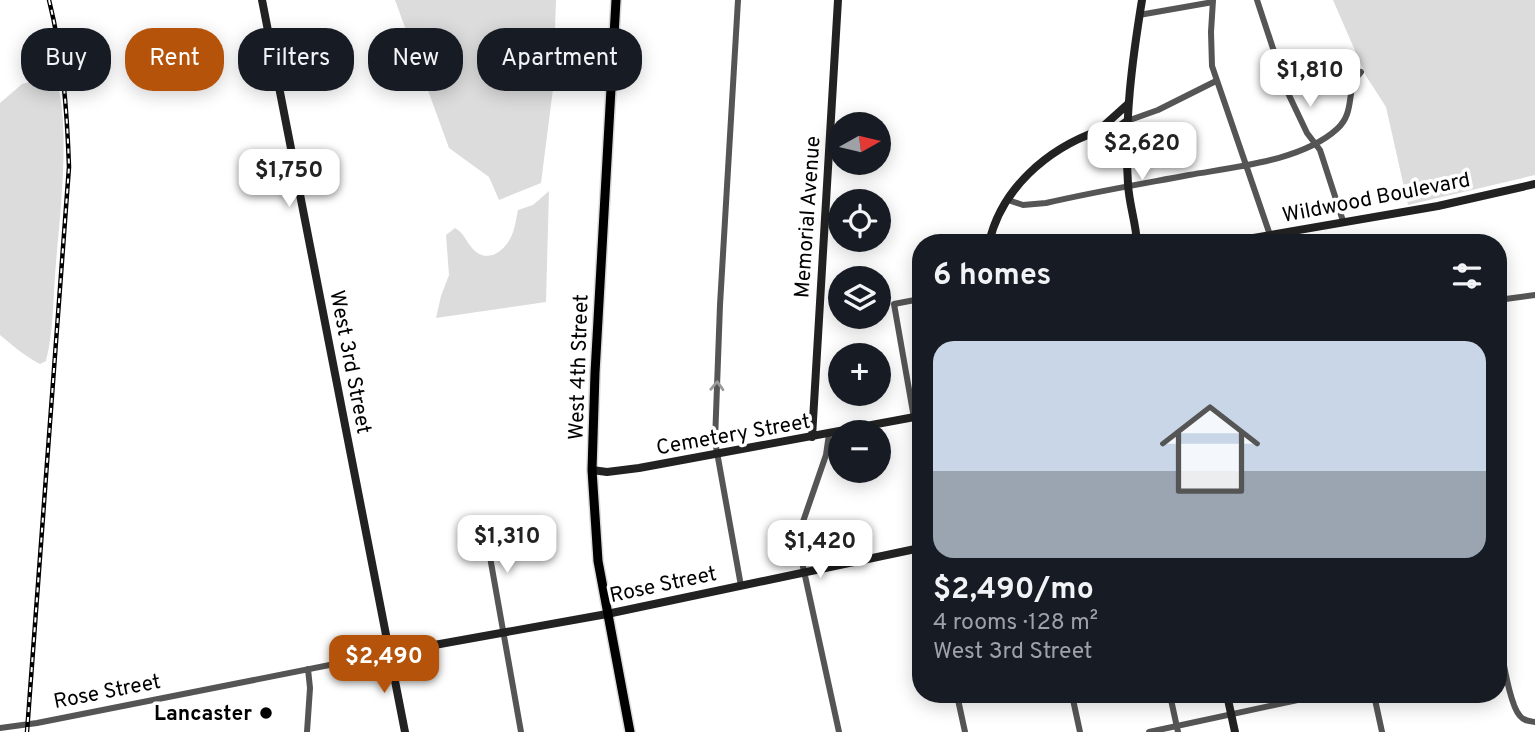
<!DOCTYPE html>
<html lang="en">
<head>
<meta charset="utf-8">
<style>
  body { margin:0; font-family:Overpass,sans-serif; background:#242831; color:#f1f3f6; height:100vh; display:flex; flex-direction:column; font-size:26px; white-space:nowrap }
  * { box-sizing:border-box; margin:0 }
  p { font-size:23px; color:#9ea1a6 }
  .icon { flex:none; width:38px; height:38px; fill:none; stroke:currentColor; stroke-width:2; stroke-linecap:round; stroke-linejoin:round }
  .map { position:relative; flex:1; overflow:hidden }
  .panel { position:absolute; left:912px; top:234px; width:595px; height:469px; display:flex; flex-direction:column; background:#171b24; border-radius:28px; box-shadow:0 4px 18px #0003 }
  .panel>* { flex:none }
  .guide { position:absolute; left:21px; top:28px; width:665px; height:63px; display:flex; gap:14px }
  .needle { width:46px; rotate:82deg }
  .buttons { position:absolute; left:828px; top:112px; display:grid; gap:14px }
  .buttons a { display:grid; place-items:center; width:63px; height:63px; border-radius:50%; background:#171b24; box-shadow:0 4px 18px #0003; font-size:35px }
  .price { position:absolute; translate:-50% -60px; padding:0 16px; border-radius:14px; background:#fff; color:#222; font-size:23px; line-height:46px; filter:drop-shadow(0 2px 4px #0008) }
  .price::after { content:''; position:absolute; left:50%; top:42px; width:21px; height:16px; margin-left:-10px; background:inherit; clip-path:polygon(0 0,100% 0,50% 100%) }
  .price.current { background:#b45309; color:#fff }
  ul { padding:0; list-style:none }
  li { display:grid; align-content:center; gap:14px; height:371px; padding:0 21px }
  li+li { border-top:2px solid #363941 }
  li span { display:grid; place-items:center; height:217px; border-radius:21px; color:#555 }
  li>.icon { margin-inline-start:auto }
  span .icon { width:126px; height:126px; fill:#fffc; stroke-width:1 }
  li b { font-size:30px }
  h2 { display:flex; justify-content:space-between; align-items:center; height:84px; padding:0 21px; font-size:30px }
  .pill { padding:0 24px; border-radius:28px; background:#171b24; box-shadow:0 4px 18px #0003; font-size:24px; line-height:63px }
  .pill.current { background:#b45309; color:#fff }
  .map>svg:first-child { display:block }
  .green { fill:#dcdcdc }
  .lines { fill:none; stroke-linecap:round; stroke-linejoin:round }
  .primary-casing { stroke:#dbdbdb; stroke-width:12 }
  .street { stroke:#555; stroke-width:6 }
  .secondary { stroke:#222; stroke-width:8 }
  .primary { stroke:#000; stroke-width:9 }
  .rail-casing { stroke:#000; stroke-width:4.5 }
  .rail { stroke:#fff; stroke-width:2; stroke-dasharray:5; stroke-linecap:butt }
  .oneway { stroke:#999 }
  .poi-dot { fill:#000; stroke:#fff; stroke-width:2.5 }
  .labels { text-anchor:middle; stroke-width:7; stroke-linejoin:round; paint-order:stroke }
  .street-label { font-size:21px; fill:#000; stroke:#fff }
  .poi-label { font-size:21px; font-weight:bold; fill:#000; stroke:#fff; text-anchor:end }
</style>
</head>
<body>
<div class="map">
<svg width="1535" height="732" viewBox="0 0 1535 732">
  <rect width="100%" height="100%" fill="#fff"/>
  <path class="green" d="M395,0H556L553,89L541,183L499,200L489,177L449,148Z
    M1333,0H1535V175L1408,205L1386,107L1366,76Z
    M44,78L56,79C71,126 60,213 56,263C53,295 54,330 46,361L40,364C25,356 13,346 0,335V103L22,84Z
    M549,191L546,302L436,318L441,296L449,275L446,235L455,228C464,233 466,241 472,248C486,264 503,253 511,237C515,229 516,219 518,210L533,205Z"/>
  <g class="lines">
    <defs>
      <path id="primary" d="M616,0L595,373L592,470L598,561L630,732"/>
    </defs>
    <use href="#primary" class="primary-casing"/>
    <path class="street" d="M738,0L720,305L715,441L741,586
      M1213,0L1211,32L1212,66L1270,235
      M1257,0L1287,91L1307,133L1320,150L1343,221
      M1139,15L1213,2
      M1127,121L1158,110L1216,81
      M1008,200L1023,205L1046,203C1093,192 1141,184 1189,175C1234,167 1302,161 1337,129C1357,111 1344,88 1361,72
      M1498,300L1535,295
      M914,418L894,304L920,299
      M829,434L826,455L797,539L839,732
      M484,523L521,732
      M1498,635C1502,652 1509,704 1520,716C1524,721 1529,721 1535,722
      M957,695L965,732
      M1072,695L1080,732
      M1170,695L1178,732
      M1374,695L1382,732
      M0,728L37,723L390,653
      M307,732L310,688L308,669
      M1149,732L1321,695"/>
    <path class="secondary" d="M262,0L405,732
      M1098,131L1128,104
      M989,243C1001,189 1047,149 1098,131C1107,134 1120,127 1127,121
      M1137,243C1136,223 1129,204 1128,184C1124,122 1132,61 1142,0
      M1224,243L1438,206L1535,184
      M812,437L838,0
      M592,470L607,472L639,468L920,416
      M390,653L607,614L920,548
      M1227,695L1235,732"/>
    <use href="#primary" class="primary"/>
    <defs>
      <path id="rail" d="M27,732L69,167C67,110 63,56 49,0"/>
    </defs>
    <use href="#rail" class="rail-casing"/>
    <use href="#rail" class="rail"/>
  </g>
  <defs><path id="oneway-chevron" d="M-2-3.5L2.5 0L-2 3.5" fill="none" stroke-width="1.6" stroke-linecap="round" stroke-linejoin="round" transform="scale(1.75)"/></defs>
  <use class="oneway" href="#oneway-chevron" transform="translate(717 386) rotate(-88)"/>
  <circle class="poi-dot" cx="266" cy="713" r="7"/>
  <g class="labels">
    <g class="street-label">
      <text transform="translate(1376 197) rotate(-11)" y="7">Wildwood Boulevard</text>
      <text transform="translate(807 217) rotate(-86)" y="7">Memorial Avenue</text>
      <text transform="translate(351 362) rotate(79)" y="7">West 3rd Street</text>
      <text transform="translate(578 367) rotate(-88)" y="7">West 4th Street</text>
      <text transform="translate(733 434) rotate(-10)" y="7">Cemetery Street</text>
      <text transform="translate(663 584) rotate(-12)" y="7">Rose Street</text>
      <text transform="translate(107 691) rotate(-11)" y="7">Rose Street</text>
    </g>
    <g class="poi-label">
      <text x="252" y="720">Lancaster</text>
    </g>
  </g>
</svg>
<div class="buttons">
<a><svg class="needle" viewBox="-14 -14 28 28"><path d="M0-13l5 13h-10z" fill="#e53935"/><path d="M0 13l5-13h-10z" fill="#9ea1a6"/></svg></a>
<a><svg class="icon" aria-label="locate" viewBox="0 0 24 24"><circle cx="12" cy="12" r="6"/><path d="M12 2v4M12 18v4M2 12h4M18 12h4"/></svg></a>
<a><svg class="icon" aria-label="layers" viewBox="0 0 24 24"><path d="M12 4l9 5-9 5-9-5zM3 14l9 5 9-5"/></svg></a>
<a>+</a>
<a>−</a>
</div>
<b class="price" style="left:1310px;top:109px">$1,810</b>
<b class="price" style="left:1142px;top:182px">$2,620</b>
<b class="price" style="left:289px;top:209px">$1,750</b>
<b class="price" style="left:507px;top:575px">$1,310</b>
<b class="price" style="left:820px;top:580px">$1,420</b>
<b class="price current" style="left:384px;top:695px">$2,490</b>
<div class="guide">
<a class="pill">Buy</a>
<a class="pill current">Rent</a>
<a class="pill">Filters</a>
<a class="pill">New</a>
<a class="pill">Apartment</a>
</div>
<section class="panel">
<h2>6 homes<svg class="icon" aria-label="filters" viewBox="0 0 24 24"><path d="M4 7h16M4 17h16"/><circle cx="9" cy="7" r="2"/><circle cx="15" cy="17" r="2"/></svg></h2>
<ul>
<li><span style="background:linear-gradient(#c9d6e8 60%,#9aa5b1 0)"><svg class="icon" aria-label="home" viewBox="0 0 24 24"><path d="M3 11l9-7 9 7M6 9v11h12V9"/></svg></span><div><b>$2,490/mo</b><p>4 rooms · 128 m²</p><p>West 3rd Street</p></div></li>
</ul>
</section>
</div>
</body>
</html>
